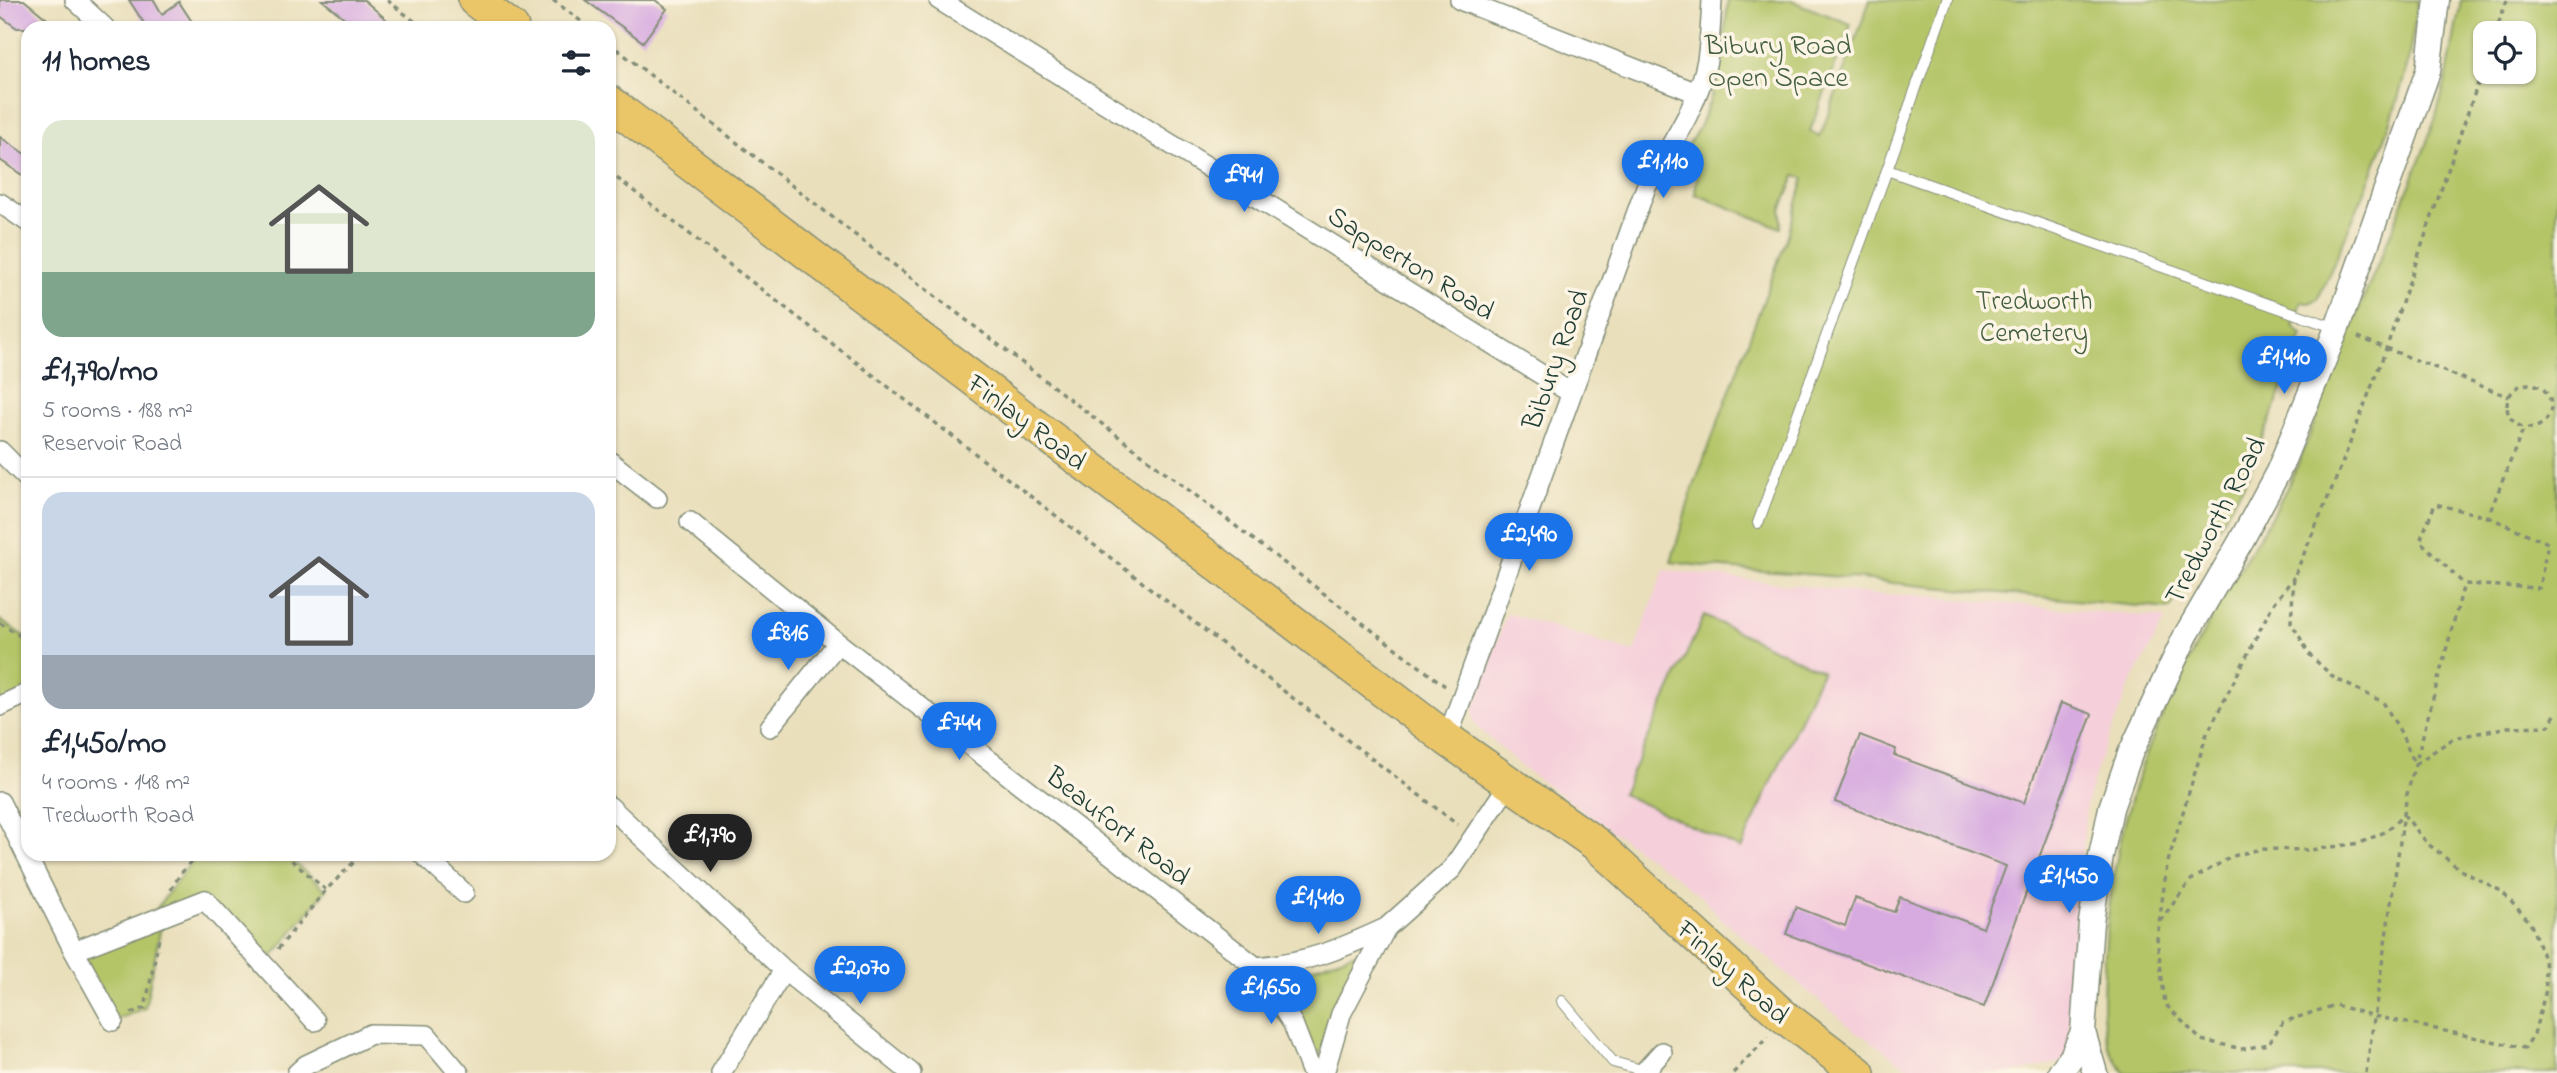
<!DOCTYPE html>
<html lang="en">
<head>
<meta charset="utf-8">
<style>
  body { margin:0; font-family:"Indie Flower",sans-serif; background:#f2f2f3; color:#1f2937; height:100vh; display:flex; flex-direction:column; font-size:26px; white-space:nowrap }
  * { box-sizing:border-box; margin:0 }
  p { font-size:23px; color:#747a83 }
  .icon { flex:none; width:38px; height:38px; fill:none; stroke:currentColor; stroke-width:2; stroke-linecap:round; stroke-linejoin:round }
  .map { position:relative; flex:1; overflow:hidden }
  .side { position:absolute; left:21px; top:21px; width:595px; height:840px; display:flex; flex-direction:column; background:#fff; border-radius:21px; box-shadow:0 2px 5px #0004 }
  .side>* { flex:none }
  .tools { position:absolute; left:2473px; top:21px; display:grid; gap:14px }
  .tools a { display:grid; place-items:center; width:63px; height:63px; border-radius:14px; background:#fff; box-shadow:0 2px 5px #0004; font-size:35px }
  .price { position:absolute; translate:-50% -60px; padding:0 16px; border-radius:24px; background:#1a73e8; color:#fff; font-size:23px; line-height:46px; filter:drop-shadow(0 2px 4px #0008) }
  .price::after { content:''; position:absolute; left:50%; top:42px; width:21px; height:16px; margin-left:-10px; background:inherit; clip-path:polygon(0 0,100% 0,50% 100%) }
  .price.selected { background:#222; color:#fff }
  ul { padding:0; list-style:none }
  li { display:grid; align-content:center; gap:14px; height:371px; padding:0 21px }
  li+li { border-top:2px solid #e0e1e3 }
  li span { display:grid; place-items:center; height:217px; border-radius:21px; color:#555 }
  li>.icon { margin-inline-start:auto }
  span .icon { width:126px; height:126px; fill:#fffc; stroke-width:1 }
  li b { font-size:30px }
  h2 { display:flex; justify-content:space-between; align-items:center; height:84px; padding:0 21px; font-size:30px }
  .map>svg:first-child { display:block }
  .built { fill:#f5cfda }
  .green { fill:#b4c568; stroke:#6a814e; stroke-width:2; fill-rule:evenodd }
  .building { fill:#d7abe0 }
  .lines { fill:none; stroke-linecap:round; stroke-linejoin:round }
  .service-casing { stroke:#848e78; stroke-width:12 }
  .minor-casing { stroke:#848e78; stroke-width:22 }
  .tertiary-casing { stroke:#848e78; stroke-width:27 }
  .trunk-casing { stroke:#848e78; stroke-width:36 }
  .path { stroke:#848e78; stroke-width:3.5; stroke-dasharray:5 5; stroke-linecap:butt }
  .service { stroke:#fff; stroke-width:10 }
  .minor { stroke:#fff; stroke-width:19 }
  .tertiary { stroke:#fff; stroke-width:24 }
  .trunk { stroke:#ebc669; stroke-width:33 }
  .labels { text-anchor:middle; stroke-width:7; stroke-linejoin:round; paint-order:stroke }
  .park-label { font-size:28px; fill:#445f41; stroke:#fcf5e5 }
  .street-label { font-size:28px; fill:#1f3d34; stroke:#fcf5e5 }
</style>
</head>
<body>
<div class="map">
<svg width="2557" height="1073" viewBox="0 0 2557 1073">
  <rect width="100%" height="100%" fill="#fcf5e5"/>
  <filter id="ink" filterUnits="userSpaceOnUse"><feTurbulence type="fractalNoise" baseFrequency=".0143" numOctaves="2"/><feDisplacementMap in="SourceGraphic" scale="14" xChannelSelector="R" yChannelSelector="G"/><feConvolveMatrix kernelMatrix="1 2 1 2 8 2 1 2 1" color-interpolation-filters="sRGB"/></filter>
  <filter id="wash" filterUnits="userSpaceOnUse"><feTurbulence type="fractalNoise" baseFrequency=".00686" numOctaves="4" result="noise"/><feDisplacementMap in="SourceGraphic" scale="28" xChannelSelector="R" yChannelSelector="G"/><feGaussianBlur stdDeviation="1.57" result="paint"/><feColorMatrix in="noise" values="0 0 0 0 0 0 0 0 0 0 0 0 0 0 0 0 0 1.4 0 .05"/><feComposite in="paint" operator="in"/></filter>
  <g filter="url(#wash)">
    <rect width="100%" height="100%" fill="#e9dfbb"/>
    <path class="built" d="M1664,570L1872,594L1912,595L2166,618L2129,687L2100,759L2086,805L2067,1061L2012,1073H1920L1911,1069L1854,1030L1719,917L1705,900L1675,876L1526,770L1479,729L1474,722L1473,709L1507,613L1634,652Z"/>
    <path class="green" d="M1728,0H1789L1851,24L1810,131L1820,137L1870,0H2418C2414,25 2411,50 2405,74C2385,151 2350,226 2318,299L2309,303L2301,302L2293,326L2302,335L2276,406L2244,484L2170,609L1893,583C1819,572 1745,573 1671,562L1691,494L1788,235L1804,178L1795,176L1781,210V228L1695,194L1698,168L1679,160C1684,149 1693,139 1699,127C1719,87 1724,44 1728,0Z
      M2461,0H2557V1073H2125C2098,1045 2103,1009 2104,973C2106,921 2114,861 2128,811C2147,737 2188,659 2225,593C2250,550 2278,510 2298,464C2313,429 2325,391 2340,356C2372,277 2406,199 2435,120L2447,76ZM2485,33H2524V72H2485Z
      M1704,616L1822,671L1741,849L1622,794Z
      M0,620L28,639V693L0,706Z
      M197,854H284L326,890L265,966L205,900L163,916L145,1008L113,1021L74,951L146,923Z
      M1355,953L1357,959L1335,1003L1321,1052L1315,1053L1298,1014L1277,978L1283,973L1306,970Z"/>
    <g id="blocks">
      <path class="building" d="M0,0H24L58,28H17L0,16Z
        M129,0H154L162,14L179,2L196,28H140L145,25Z
        M322,0H364L396,28H357Z
        M585,0H655L667,9L643,42Z
        M0,137L28,156V179L0,160Z
        M2061,703L2092,714L1984,1007L1786,934L1796,907L1845,926L1855,898L1894,912L1900,897L1983,928L2006,866L1835,802L1860,735L1896,749L1894,755L2024,803Z"/>
    </g>
  </g>
  <g filter="url(#ink)">
    <use href="#blocks" fill-opacity="0" stroke="#848e78" stroke-width="2"/>
    <g class="lines">
      <defs>
        <path id="service" d="M1887,170L1947,0
          M1758,523L1887,170L2336,328
          M1562,1001L1613,1062L1645,1071"/>
        <path id="minor" d="M75,0L105,28
          M939,0L1571,393
          M1460,0L1697,93
          M0,203L28,222
          M0,451L28,479
          M609,461L657,498
          M690,522L838,643L1256,967L1293,1024L1312,1073
          M0,706L28,693
          M770,727L838,643
          M1447,739L1646,187C1669,148 1699,105 1707,60C1710,40 1711,20 1712,0
          M0,802L74,951L205,900L315,1021
          M609,806L784,970L911,1073
          M422,854L464,893
          M74,951L113,1021
          M1256,967C1310,962 1338,950 1386,928
          M297,1073L306,1065L371,1034L427,1035L459,1073
          M721,1073L784,970
          M1324,1073L1341,1014L1386,928L1452,869L1503,793
          M1643,1073L1662,1052"/>
        <path id="tertiary" d="M2083,1032L2095,1073
          M2060,1073L2072,1056L2083,1032L2091,922L2101,856L2111,808L2130,754L2186,635L2241,541L2278,472L2337,328L2428,71L2437,0"/>
        <path id="trunk" d="M475,0L512,28
          M609,102L1447,739L1596,844L1781,1014L1858,1073"/>
      </defs>
      <use href="#service" class="service-casing"/>
      <use href="#minor" class="minor-casing"/>
      <use href="#tertiary" class="tertiary-casing"/>
      <use href="#trunk" class="trunk-casing"/>
      <path class="path" d="M387,0L423,28
        M553,0L590,28
        M2495,33L2507,0
        M609,43L872,248L1445,686
        M2485,63L2386,349L2338,474L2294,577L2291,622L2310,655L2334,678L2383,702L2400,731L2415,764L2454,738L2508,727L2549,726L2557,711
        M609,172L1458,825
        M2358,337L2509,397
        M2507 406a22 22 0 1 1 44 0a22 22 0 1 1-44 0Z
        M2488,517L2548,543L2539,588L2464,584L2420,541L2435,504L2488,517L2524,427
        M0,623L28,641
        M284,854L326,890
        M171,890L179,876L197,854
        M2160,921L2191,880L2233,856L2261,849L2311,850L2360,843L2385,832L2404,815L2428,844L2462,871L2501,891L2530,922L2544,959L2546,990L2534,1034L2525,1048L2374,1016L2335,1005L2283,1022L2268,1044L2243,1049L2201,1040L2165,1004L2157,938L2167,865L2206,736L2272,606L2294,577
        M278,949L326,890L362,854
        M131,1013L145,1008L159,938
        M1733,1073L1768,1037
        M2366,1073L2407,794L2464,584"/>
      <use href="#service" class="service"/>
      <use href="#minor" class="minor"/>
      <use href="#tertiary" class="tertiary"/>
      <use href="#trunk" class="trunk"/>
    </g>
  </g>
  <g class="labels">
    <g class="park-label">
      <text x="1778" y="54">Bibury Road<tspan x="1778" dy="32">Open Space</tspan></text>
      <text x="2034" y="309">Tredworth<tspan x="2034" dy="32">Cemetery</tspan></text>
    </g>
    <g class="street-label">
      <text transform="translate(1412 262) rotate(32)" y="10">Sapperton Road</text>
      <text transform="translate(1554 359) rotate(-70)" y="10">Bibury Road</text>
      <text transform="translate(1028 421) rotate(37)" y="10">Finlay Road</text>
      <text transform="translate(2214 520) rotate(-62)" y="10">Tredworth Road</text>
      <text transform="translate(1119 825) rotate(38)" y="10">Beaufort Road</text>
      <text transform="translate(1734 971) rotate(42)" y="10">Finlay Road</text>
    </g>
  </g>
</svg>
<div class="tools">
<a><svg class="icon" aria-label="locate" viewBox="0 0 24 24"><circle cx="12" cy="12" r="6"/><path d="M12 2v4M12 18v4M2 12h4M18 12h4"/></svg></a>
</div>
<b class="price" style="left:1663px;top:200px">£1,110</b>
<b class="price" style="left:1244px;top:214px">£941</b>
<b class="price" style="left:2284px;top:396px">£1,410</b>
<b class="price" style="left:1529px;top:573px">£2,490</b>
<b class="price" style="left:788px;top:672px">£816</b>
<b class="price" style="left:959px;top:762px">£744</b>
<b class="price selected" style="left:710px;top:874px">£1,790</b>
<b class="price" style="left:2069px;top:915px">£1,450</b>
<b class="price" style="left:1318px;top:936px">£1,410</b>
<b class="price" style="left:860px;top:1006px">£2,070</b>
<b class="price" style="left:1271px;top:1026px">£1,650</b>
<section class="side">
<h2>11 homes<svg class="icon" aria-label="filters" viewBox="0 0 24 24"><path d="M4 7h16M4 17h16"/><circle cx="9" cy="7" r="2"/><circle cx="15" cy="17" r="2"/></svg></h2>
<ul>
<li><span style="background:linear-gradient(#dfe7d0 70%,#7fa58c 0)"><svg class="icon" aria-label="home" viewBox="0 0 24 24"><path d="M3 11l9-7 9 7M6 9v11h12V9"/></svg></span><div><b>£1,790/mo</b><p>5 rooms · 188 m²</p><p>Reservoir Road</p></div></li>
<li><span style="background:linear-gradient(#c9d6e8 75%,#9aa5b1 0)"><svg class="icon" aria-label="home" viewBox="0 0 24 24"><path d="M3 11l9-7 9 7M6 9v11h12V9"/></svg></span><div><b>£1,450/mo</b><p>4 rooms · 148 m²</p><p>Tredworth Road</p></div></li>
</ul>
</section>
</div>
</body>
</html>
